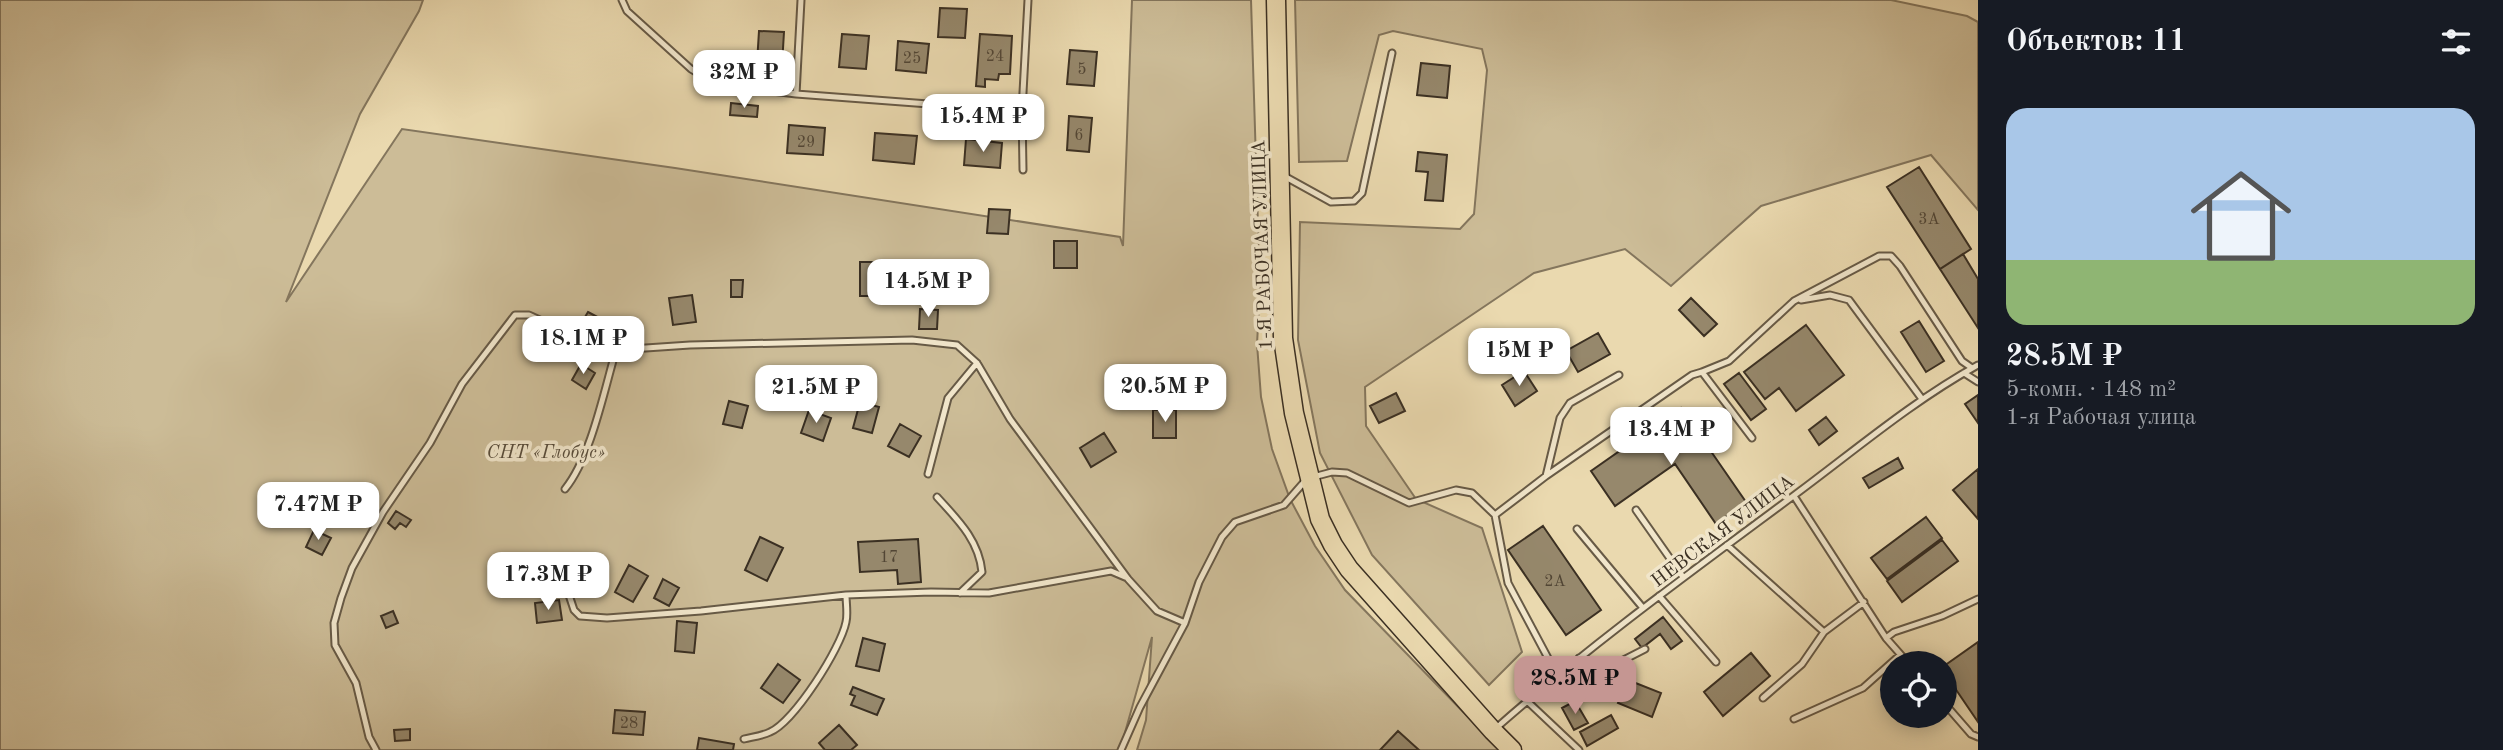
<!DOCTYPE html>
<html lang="ru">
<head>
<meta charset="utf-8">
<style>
  body { margin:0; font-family:"Old Standard TT",serif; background:#242831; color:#f1f3f6; height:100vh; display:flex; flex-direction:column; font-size:26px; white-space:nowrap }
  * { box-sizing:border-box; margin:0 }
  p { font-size:23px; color:#9ea1a6 }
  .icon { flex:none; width:38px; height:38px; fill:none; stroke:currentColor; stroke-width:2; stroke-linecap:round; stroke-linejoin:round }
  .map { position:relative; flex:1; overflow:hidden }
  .drawer { display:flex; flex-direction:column; background:#171b24; width:525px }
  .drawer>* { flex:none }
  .controls { position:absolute; left:1880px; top:651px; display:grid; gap:14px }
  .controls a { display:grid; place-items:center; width:77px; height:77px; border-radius:50%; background:#171b24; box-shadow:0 4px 18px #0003; font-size:35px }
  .price { position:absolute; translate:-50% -60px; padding:0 16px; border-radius:14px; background:#fff; color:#222; font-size:23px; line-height:46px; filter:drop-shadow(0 2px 4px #0008) }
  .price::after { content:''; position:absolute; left:50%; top:42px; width:21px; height:16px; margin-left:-10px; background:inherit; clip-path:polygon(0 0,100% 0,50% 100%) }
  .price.active { background:#c59692; color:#111 }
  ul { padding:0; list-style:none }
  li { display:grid; align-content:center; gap:14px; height:371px; padding:0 28px }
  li+li { border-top:2px solid #363941 }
  li span { display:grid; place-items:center; height:217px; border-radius:21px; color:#555 }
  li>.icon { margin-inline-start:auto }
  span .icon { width:126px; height:126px; fill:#fffc; stroke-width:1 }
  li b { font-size:30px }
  h2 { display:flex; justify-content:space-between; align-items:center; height:84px; padding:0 28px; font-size:30px }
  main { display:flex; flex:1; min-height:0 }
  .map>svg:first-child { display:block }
  .green { fill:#ccbc97; stroke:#84765d; stroke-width:2 }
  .building { fill:#96886c; stroke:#3b3023; stroke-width:2 }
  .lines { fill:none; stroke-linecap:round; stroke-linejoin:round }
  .lane-casing { stroke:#675a46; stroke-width:9 }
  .primary-casing { stroke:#3b3023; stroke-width:21 }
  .lane { stroke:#f1e6cb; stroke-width:5 }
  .primary { stroke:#ead9af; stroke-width:18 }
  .labels { text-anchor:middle; stroke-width:7; stroke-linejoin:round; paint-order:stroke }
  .number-label { font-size:16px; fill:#524635 }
  .street-label { font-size:19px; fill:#3b3023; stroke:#f1e6cb }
  .park-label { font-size:19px; font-style:italic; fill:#584c3a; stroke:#f1e6cb }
</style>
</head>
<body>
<main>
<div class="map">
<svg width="1978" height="750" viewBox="0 0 1978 750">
  <rect width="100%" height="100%" fill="#ead9af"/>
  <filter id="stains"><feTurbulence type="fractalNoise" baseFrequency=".00286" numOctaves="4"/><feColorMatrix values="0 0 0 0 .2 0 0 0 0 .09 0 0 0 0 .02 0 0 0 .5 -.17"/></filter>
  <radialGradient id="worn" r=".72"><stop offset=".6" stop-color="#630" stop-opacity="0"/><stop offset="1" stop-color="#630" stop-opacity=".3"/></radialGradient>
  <path class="green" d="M0,0H423L419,11L360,114L286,302L402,129L675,168L1120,237L1123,246L1132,0H1251L1260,291L1257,344L1261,397L1272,449L1290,499L1315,546L1345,590L1500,750H1137L1146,720L1152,637L1120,750H0Z
    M1295,0H1891L1967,16L1978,22V210L1931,155L1761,206L1671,286L1625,249L1534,273L1365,387L1366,426L1416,499L1482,528L1522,652L1489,685L1372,555L1320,453L1298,340L1300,222L1460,229L1474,214L1487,70L1482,49L1393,31L1379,35L1347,161L1299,162Z"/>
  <path class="building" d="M940,8L967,9L965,38L938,37Z
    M759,31L784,32L782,65L757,63Z
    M842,34L869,36L866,69L839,67Z
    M980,34L1012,36L1010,74H999L998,80L985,79V87L976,86Z
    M898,41L929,44L926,73L896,70Z
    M1070,50L1097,52L1094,86L1067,84Z
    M1421,63L1450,66L1447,98L1417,95Z
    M731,103L758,106L757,117L730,115Z
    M1069,116L1092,118L1089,152L1067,150Z
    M789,125L825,128L823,155L787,153Z
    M875,133L917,136L914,164L873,160Z
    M966,139L1002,143L1000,168L964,165Z
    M1418,152L1447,155L1443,201L1425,200L1428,172L1416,171Z
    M1919,167L1971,249L1940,269L1887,187Z
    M989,209L1010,210L1008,234L987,233Z
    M1054,241H1077V268H1054Z
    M1963,254L1978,279V328L1940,269Z
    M860,262H886V296H860Z
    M731,280H743L742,297H731Z
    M692,295L696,322L673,325L669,298Z
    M1691,298L1717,324L1704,336L1679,310Z
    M920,309L938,310L937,329H919Z
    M588,312L603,320L594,336L579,327Z
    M1919,321L1944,361L1926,372L1901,332Z
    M1806,325L1844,375L1796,411L1779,388L1765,399L1744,372Z
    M1598,333L1610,354L1578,372L1566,351Z
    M581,364L595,373L586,389L572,380Z
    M1524,371L1537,391L1515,406L1502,385Z
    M1739,373L1766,409L1751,420L1724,384Z
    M1396,393L1405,411L1379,423L1370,406Z
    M1978,395V423L1965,404Z
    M729,401L748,406L742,428L723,424Z
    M860,402L879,407L872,433L853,428Z
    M1681,408L1746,502L1716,524L1675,464L1615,506L1591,471Z
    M809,410L831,418L823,441L801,433Z
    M1153,410H1176V438H1153Z
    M1826,417L1837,431L1819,445L1809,430Z
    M900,424L921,436L909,457L888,446Z
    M1104,433L1116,452L1091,467L1080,448Z
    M1898,458L1903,468L1869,488L1863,478Z
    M1978,469V519L1953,490Z
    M396,511L411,520L406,527L400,523L395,529L388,523Z
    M1926,517L1942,538L1887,579L1871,558Z
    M1543,526L1601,610L1566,635L1508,550Z
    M314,530L331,538L322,555L306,547Z
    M760,537L783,548L767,581L745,570Z
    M918,539L921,582L898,584L897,570L860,572L858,542Z
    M1942,540L1958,561L1902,602L1887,581Z
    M629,565L648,576L633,602L615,592Z
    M663,579L679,588L669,606L654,598Z
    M559,600L562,620L537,623L535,603Z
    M393,611L398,623L386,628L381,616Z
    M1663,617L1682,641L1671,649L1660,634L1642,648L1635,639Z
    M677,621L697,623L694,653L675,651Z
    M863,638L885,644L879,671L856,666Z
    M1978,642V722L1944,672V666Z
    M1751,653L1770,676L1723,716L1704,692Z
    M778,664L800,680L783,703L761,688Z
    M1628,680L1661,693L1652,717L1618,703Z
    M853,687L884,699L877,715L851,705L855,696L850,694Z
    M1575,701L1588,723L1574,730L1562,708Z
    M615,710L645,712L643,735L613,733Z
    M1611,715L1618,728L1587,746L1580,732Z
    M839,725L857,745L851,750H825L819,743Z
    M410,729V740L395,741L394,730Z
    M1398,731L1419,750H1380Z
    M699,738L734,744L733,750H697Z"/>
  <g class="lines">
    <defs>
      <path id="lane" d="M622,0L627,11L691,69L706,78L726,85L796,94L1022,111
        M796,94L801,0
        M1023,170L1022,111L1028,0
        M1284,176L1331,202L1354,201L1362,193L1392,53
        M1801,300L1830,295L1849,300L1922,399
        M1702,372L1729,361L1794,301L1879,256H1891L1900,266L1962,361L1972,368
        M1964,373L1978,382
        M928,474L948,398L977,363
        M1546,476L1560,418L1570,403L1619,375
        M1313,477L1332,472L1347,473L1409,503L1456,490L1472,493L1495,515L1546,476L1692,375L1702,372L1752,438
        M565,489C591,457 604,391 616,350
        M1794,496L1886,638L1908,663
        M937,497C957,519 979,540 982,572L960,593
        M1636,510L1683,577
        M1495,515L1508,583L1557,675
        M1577,529L1643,608
        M1727,545L1824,632
        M569,595L574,610L580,616L607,618L701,611L846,595L931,592L989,593L1111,571L1125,577
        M1659,596L1716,662
        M1886,638L1894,632L1942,616L1978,599
        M1579,658L1596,671L1606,669L1645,649
        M1763,698L1802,664L1824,632L1864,602
        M1527,701L1579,750
        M1944,703L1971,734L1978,737
        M1794,719L1863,688L1900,655
        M1495,729C1589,646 1691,572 1792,497C1853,452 1911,402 1978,365
        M744,739C752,737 762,736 770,732C794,722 841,648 846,622C848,614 846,603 846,595
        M376,750L369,737L356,683L335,645L334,623L341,598L352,568L383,512L430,443L462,384L515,315H529L592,344L616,350L690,345L912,340L957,345L977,363L1010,419L1128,579L1157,611L1185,623
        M1121,750L1140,707L1185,623L1199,582L1222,537L1235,522L1284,505L1305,481"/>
      <path id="primary" d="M1276,0L1283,338L1294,413L1320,519L1333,545L1349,569L1493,731L1512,750"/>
    </defs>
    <use href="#lane" class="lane-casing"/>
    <use href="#primary" class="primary-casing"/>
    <use href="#lane" class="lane"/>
    <use href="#primary" class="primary"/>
  </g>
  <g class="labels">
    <g class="number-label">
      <text x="995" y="61">24</text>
      <text x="912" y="63">25</text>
      <text x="1082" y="74">5</text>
      <text x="1079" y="140">6</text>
      <text x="806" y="147">29</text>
      <text x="1929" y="224">3А</text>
      <text x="889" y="562">17</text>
      <text x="1555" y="586">2А</text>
      <text x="629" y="728">28</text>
    </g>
    <g class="street-label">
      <text transform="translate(1261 245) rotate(-92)" y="7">1-Я РАБОЧАЯ УЛИЦА</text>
      <text transform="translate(1722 530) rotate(-37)" y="7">НЕВСКАЯ УЛИЦА</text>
    </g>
    <g class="park-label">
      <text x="546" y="458">СНТ «Глобус»</text>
    </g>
  </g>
  <rect width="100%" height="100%" filter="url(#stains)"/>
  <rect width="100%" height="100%" fill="url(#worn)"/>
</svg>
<div class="controls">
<a><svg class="icon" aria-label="locate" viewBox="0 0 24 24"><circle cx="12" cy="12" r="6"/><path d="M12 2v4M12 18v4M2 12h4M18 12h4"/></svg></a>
</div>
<b class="price" style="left:744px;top:110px">32M ₽</b>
<b class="price" style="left:983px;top:154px">15.4M ₽</b>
<b class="price" style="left:928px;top:319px">14.5M ₽</b>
<b class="price" style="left:583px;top:376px">18.1M ₽</b>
<b class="price" style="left:1519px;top:388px">15M ₽</b>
<b class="price" style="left:1165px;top:424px">20.5M ₽</b>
<b class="price" style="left:816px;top:425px">21.5M ₽</b>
<b class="price" style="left:1671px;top:467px">13.4M ₽</b>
<b class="price" style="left:318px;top:542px">7.47M ₽</b>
<b class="price" style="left:548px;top:612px">17.3M ₽</b>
<b class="price active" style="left:1575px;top:716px">28.5M ₽</b>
</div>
<section class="drawer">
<h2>Объектов: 11<svg class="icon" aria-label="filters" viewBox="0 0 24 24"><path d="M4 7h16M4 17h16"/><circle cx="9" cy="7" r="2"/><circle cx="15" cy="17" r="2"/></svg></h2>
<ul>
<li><span style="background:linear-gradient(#a9c7e8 70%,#8fb573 0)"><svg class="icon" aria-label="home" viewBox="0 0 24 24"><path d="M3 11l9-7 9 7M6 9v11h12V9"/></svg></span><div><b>28.5M ₽</b><p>5-комн. · 148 m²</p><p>1-я Рабочая улица</p></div></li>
</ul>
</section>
</main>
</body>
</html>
